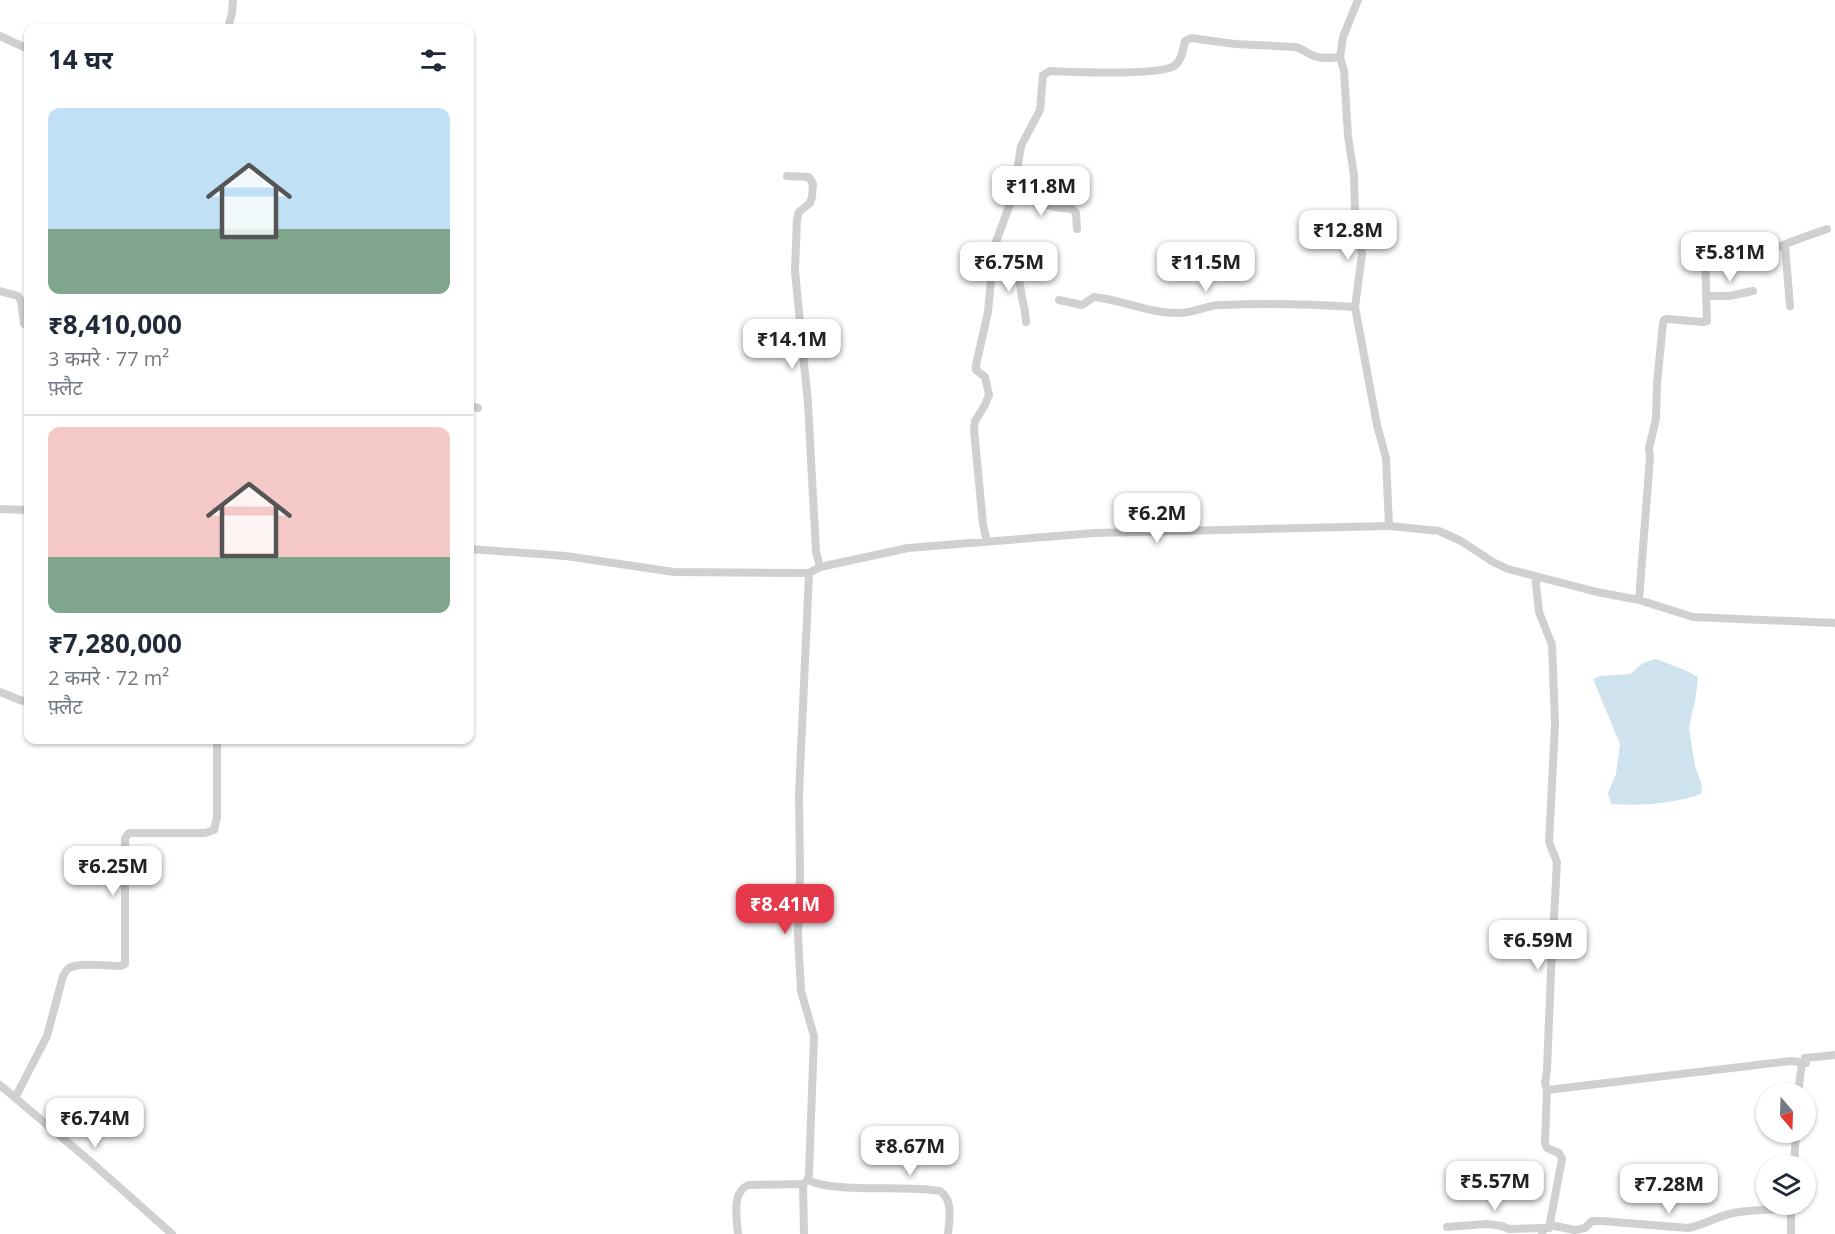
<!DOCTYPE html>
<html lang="hi">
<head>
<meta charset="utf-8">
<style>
  body { margin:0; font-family:"Open Sans","Noto Sans Devanagari",sans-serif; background:#f6f6f7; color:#1f2937; height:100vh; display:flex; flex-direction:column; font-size:22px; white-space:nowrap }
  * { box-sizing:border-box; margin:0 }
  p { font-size:20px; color:#747a83 }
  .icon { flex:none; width:33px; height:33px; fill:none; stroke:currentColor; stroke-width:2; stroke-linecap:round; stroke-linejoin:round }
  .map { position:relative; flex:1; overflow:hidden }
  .sheet { position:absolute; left:24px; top:24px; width:450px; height:720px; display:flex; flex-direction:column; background:#fff; border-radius:12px; box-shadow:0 2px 4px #0004 }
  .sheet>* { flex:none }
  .needle { width:39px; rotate:161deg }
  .controls { position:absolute; left:1756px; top:1083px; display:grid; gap:12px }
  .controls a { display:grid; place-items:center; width:60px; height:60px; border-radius:50%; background:#fff; box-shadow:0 2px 4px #0004; font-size:30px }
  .price { position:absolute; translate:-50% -51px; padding:0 14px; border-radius:12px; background:#fff; color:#222; font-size:20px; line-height:39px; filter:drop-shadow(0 2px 3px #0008) }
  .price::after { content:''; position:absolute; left:50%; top:36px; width:18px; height:14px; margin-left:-9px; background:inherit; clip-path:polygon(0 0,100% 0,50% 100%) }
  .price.selected { background:#e6394c; color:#fff }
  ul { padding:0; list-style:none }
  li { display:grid; align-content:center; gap:12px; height:318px; padding:0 24px }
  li+li { border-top:2px solid #e0e1e3 }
  li span { display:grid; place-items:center; height:186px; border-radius:12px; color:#555 }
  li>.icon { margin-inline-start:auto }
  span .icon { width:108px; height:108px; fill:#fffc; stroke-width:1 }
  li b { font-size:26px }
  h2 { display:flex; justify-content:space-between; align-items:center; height:72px; padding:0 24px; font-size:26px }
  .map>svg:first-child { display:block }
  .water { fill:#cee3ee }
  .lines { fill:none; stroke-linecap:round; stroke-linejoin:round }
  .minor { stroke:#d0d0d0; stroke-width:8 }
</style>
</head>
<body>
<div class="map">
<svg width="1835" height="1234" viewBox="0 0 1835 1234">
  <rect width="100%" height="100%" fill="#fff"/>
  <path class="water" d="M1656,659L1685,670L1698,677L1696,695L1689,728L1695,766L1702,786L1701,794C1673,804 1641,806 1611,804L1608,793L1616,774L1620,744L1593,679L1600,676L1630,674L1643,663Z"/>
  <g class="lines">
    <path class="minor" d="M1358,0L1343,37L1340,57L1344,71L1348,136L1354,175L1355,211L1362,254L1355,307L1377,425L1386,458L1389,526
      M228,28L232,13L233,0
      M0,36L28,49
      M787,176L809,177L813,184L812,197L810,203L799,212L797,219L795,271L808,404L816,552L820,567
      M1013,196L1054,207L1072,209L1076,213L1077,229
      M1785,245L1790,306
      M993,256L998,254C1017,262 1020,280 1022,298C1024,306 1026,314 1026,322
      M0,291L18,296L21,301L24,324L28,325
      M1707,296H1729L1753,291
      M1059,300L1082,305L1094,297C1123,300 1150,314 1180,313C1194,313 1206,305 1221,305C1265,303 1310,304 1355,307
      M470,406L478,408
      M0,509L28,510
      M987,542L983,524L974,430L975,421L985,405L989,395L985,377L976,370V365L988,312L994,247L1013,196L1021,146L1040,110L1043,75L1050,71C1074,72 1157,76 1174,66C1182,61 1183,49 1185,41L1191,38L1235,44L1295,47C1303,49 1307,53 1314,56C1323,59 1331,58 1340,57
      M470,549L566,556L674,572L802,573H809L820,567L908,548L1095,533L1389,526L1439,531L1461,541L1493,562L1508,569L1597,592L1639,600L1693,617L1835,623
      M1535,576L1539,612L1552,645L1554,696L1555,724L1549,842L1557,862L1551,971L1547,1070L1545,1083L1547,1090L1791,1061L1806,1063
      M1639,600L1650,457L1649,448L1656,419L1657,383L1663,323L1664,320L1668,319L1703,322L1707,321L1705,258L1707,253L1765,252L1804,237L1827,229
      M0,692L20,700L28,702
      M0,1085L91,1162L172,1234
      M1798,1094L1802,1062L1806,1063L1805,1058L1835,1055
      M15,1098L47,1036L63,976C65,973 67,969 69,968C79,962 109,966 121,966L125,964V838L129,833H205L214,830L217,817V740
      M1794,1166L1796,1132
      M808,1180C818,1185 829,1186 840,1187C873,1190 907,1186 940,1191C954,1201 949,1219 948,1234
      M803,1184L804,1234
      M1791,1206V1234
      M1550,1225L1575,1230L1585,1228L1592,1221H1602L1688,1228C1705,1225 1717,1216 1733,1213C1752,1209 1772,1210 1791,1209
      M1447,1227L1487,1224L1502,1226L1509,1229L1544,1228
      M738,1234C737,1218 731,1193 748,1185L803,1184L808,1180L809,1173L814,1036L801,991L798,935L800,873L799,794L809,573
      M1542,1234L1544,1228H1549L1562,1159L1559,1153L1547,1148L1545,1143L1547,1090"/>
  </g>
</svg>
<div class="controls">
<a><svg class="needle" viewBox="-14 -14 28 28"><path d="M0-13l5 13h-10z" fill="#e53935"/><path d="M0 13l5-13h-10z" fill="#747a83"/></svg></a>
<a><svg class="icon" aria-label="layers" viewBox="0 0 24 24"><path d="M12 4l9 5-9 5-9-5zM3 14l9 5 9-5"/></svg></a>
</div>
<b class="price" style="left:1041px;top:217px">₹11.8M</b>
<b class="price" style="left:1348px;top:261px">₹12.8M</b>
<b class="price" style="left:1730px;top:283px">₹5.81M</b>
<b class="price" style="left:1009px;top:293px">₹6.75M</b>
<b class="price" style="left:1206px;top:293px">₹11.5M</b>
<b class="price" style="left:792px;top:370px">₹14.1M</b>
<b class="price" style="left:1157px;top:544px">₹6.2M</b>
<b class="price" style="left:113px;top:897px">₹6.25M</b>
<b class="price selected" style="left:785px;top:935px">₹8.41M</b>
<b class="price" style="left:1538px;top:971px">₹6.59M</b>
<b class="price" style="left:95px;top:1149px">₹6.74M</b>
<b class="price" style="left:910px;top:1177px">₹8.67M</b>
<b class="price" style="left:1495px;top:1212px">₹5.57M</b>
<b class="price" style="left:1669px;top:1215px">₹7.28M</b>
<section class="sheet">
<h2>14 घर<svg class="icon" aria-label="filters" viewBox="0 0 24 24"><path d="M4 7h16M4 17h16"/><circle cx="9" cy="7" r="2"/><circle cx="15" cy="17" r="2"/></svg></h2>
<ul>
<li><span style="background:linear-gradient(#bfe0f5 65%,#7fa58c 0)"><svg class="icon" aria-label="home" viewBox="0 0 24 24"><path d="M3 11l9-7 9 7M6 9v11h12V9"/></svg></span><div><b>₹8,410,000</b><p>3 कमरे · 77 m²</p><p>फ़्लैट</p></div></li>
<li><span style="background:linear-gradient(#f6c9c9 70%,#7fa58c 0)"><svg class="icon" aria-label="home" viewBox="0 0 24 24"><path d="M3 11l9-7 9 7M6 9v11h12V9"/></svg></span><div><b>₹7,280,000</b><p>2 कमरे · 72 m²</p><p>फ़्लैट</p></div></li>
</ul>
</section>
</div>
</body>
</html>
